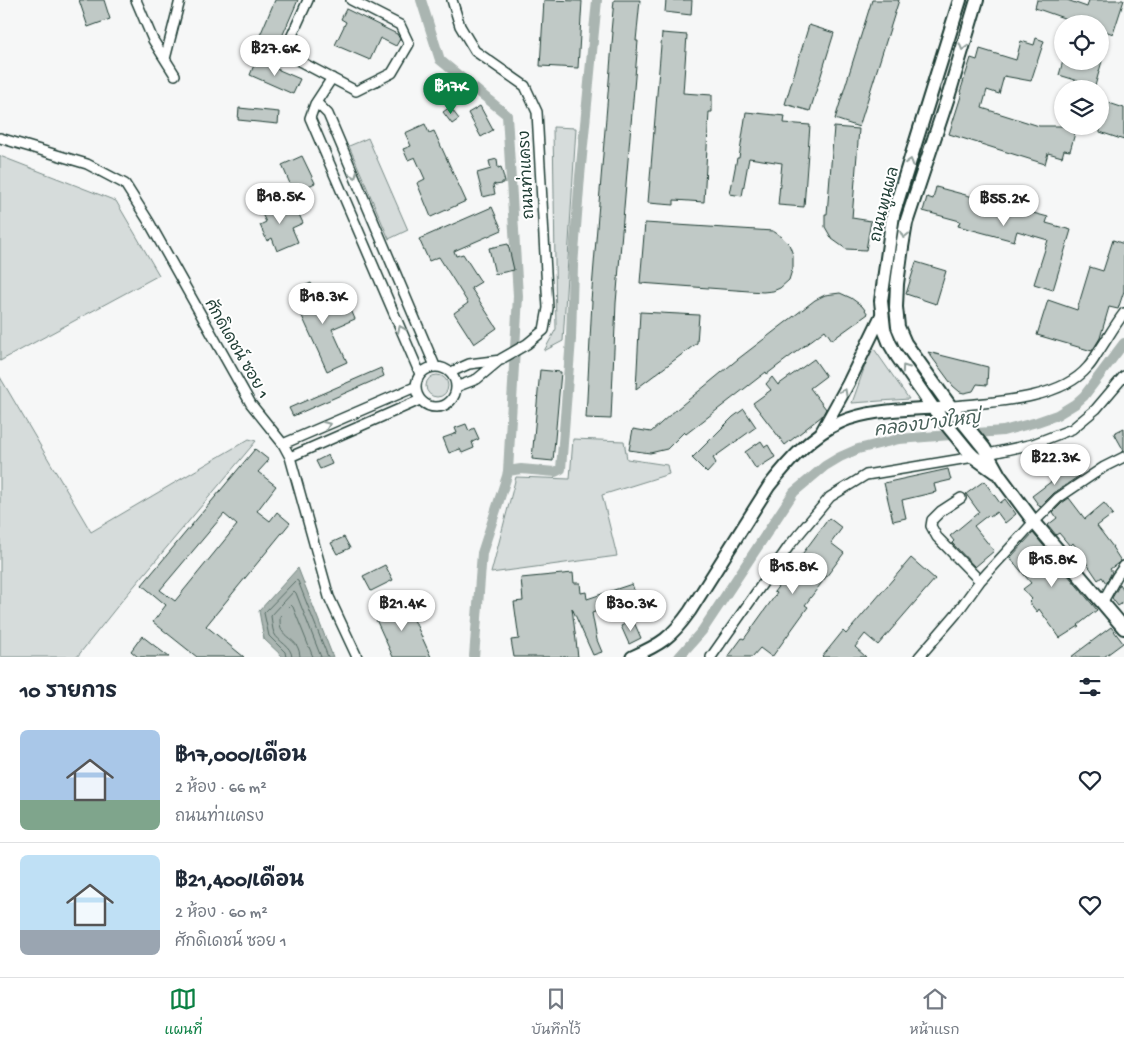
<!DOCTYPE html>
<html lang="th">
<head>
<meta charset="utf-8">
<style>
  body { margin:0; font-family:"Gochi Hand","Playpen Sans Thai",sans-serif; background:#f6f6f7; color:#1f2937; height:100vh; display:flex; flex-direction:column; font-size:19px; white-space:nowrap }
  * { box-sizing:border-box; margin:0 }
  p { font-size:16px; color:#747a83 }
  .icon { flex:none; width:28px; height:28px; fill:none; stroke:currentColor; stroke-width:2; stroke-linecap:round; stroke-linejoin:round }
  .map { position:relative; height:657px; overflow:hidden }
  .panel { display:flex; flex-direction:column; background:#fff; flex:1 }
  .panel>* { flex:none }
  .tools { position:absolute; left:1054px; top:15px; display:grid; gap:10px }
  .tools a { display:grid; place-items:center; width:55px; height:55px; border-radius:50%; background:#fff; box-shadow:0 1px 4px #0004; font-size:25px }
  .price { position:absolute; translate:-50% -42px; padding:0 11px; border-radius:18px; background:#fff; color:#222; font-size:16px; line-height:32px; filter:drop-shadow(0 1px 2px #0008) }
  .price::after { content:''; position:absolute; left:50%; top:30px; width:15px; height:11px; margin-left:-8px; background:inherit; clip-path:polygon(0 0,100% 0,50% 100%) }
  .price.current { background:#0b8043; color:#fff }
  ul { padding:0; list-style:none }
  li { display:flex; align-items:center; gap:15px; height:125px; padding:0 20px }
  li+li { border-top:1px solid #e0e1e3 }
  li span { display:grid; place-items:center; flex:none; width:140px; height:100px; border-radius:8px; color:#555 }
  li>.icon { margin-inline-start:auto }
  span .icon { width:60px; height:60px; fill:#fffc; stroke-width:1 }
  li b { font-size:21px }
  h2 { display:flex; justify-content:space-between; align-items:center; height:60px; padding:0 20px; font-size:21px }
  .dock { display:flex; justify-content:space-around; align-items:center; height:70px; border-top:1px solid #e0e1e3; background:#fff; font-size:14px; color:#747a83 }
  .dock a { display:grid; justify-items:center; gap:2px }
  .dock .current { color:#0b8043 }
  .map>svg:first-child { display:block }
  .green { fill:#d6dcdb; stroke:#7a8c88 }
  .water { fill:#aab5b1; stroke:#72857f }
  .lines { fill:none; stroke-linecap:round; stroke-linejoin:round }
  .shore { stroke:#576d66; stroke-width:1 }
  .canal { stroke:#aab5b1; stroke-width:10 }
  .building { fill:#c0c9c6; stroke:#1f3d34; fill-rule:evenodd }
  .minor-casing { stroke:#1f3d34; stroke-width:12 }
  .tertiary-casing { stroke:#1f3d34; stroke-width:15 }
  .secondary-casing { stroke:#1f3d34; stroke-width:16 }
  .minor { stroke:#fff; stroke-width:9 }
  .tertiary { stroke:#fff; stroke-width:11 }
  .secondary { stroke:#fff; stroke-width:12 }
  .oneway { stroke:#8f9e9a }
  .labels { text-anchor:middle; stroke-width:4; stroke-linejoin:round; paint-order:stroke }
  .street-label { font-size:16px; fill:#1f3d34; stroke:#fff }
  .water-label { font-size:18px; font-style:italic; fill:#49615a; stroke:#fff }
</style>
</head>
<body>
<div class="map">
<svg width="1124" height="657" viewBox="0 0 1124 657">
  <rect width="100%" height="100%" fill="#f6f7f7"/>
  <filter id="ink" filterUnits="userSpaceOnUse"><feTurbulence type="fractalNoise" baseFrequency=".02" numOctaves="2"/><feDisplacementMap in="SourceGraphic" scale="10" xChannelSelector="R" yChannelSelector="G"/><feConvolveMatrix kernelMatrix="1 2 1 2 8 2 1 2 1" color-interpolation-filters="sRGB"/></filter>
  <g filter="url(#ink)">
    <path class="green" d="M553,127L576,128L563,341L544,351L556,329Z
      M368,138L408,230L389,239L349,146Z
      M0,156L116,201L159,275L0,361Z
      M872,346L909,399L852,403Z
      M426 386a11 11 0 1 1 22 0a11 11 0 1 1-22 0Z
      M0,377L91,532L249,439L256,441L120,603L77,657H0Z
      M573,439L624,441L627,459L667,465L669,474L602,495L617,556L491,573L516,477L570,479Z"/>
    <path class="water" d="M298,568L333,657H283L264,639L259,611Z"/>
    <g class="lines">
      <path class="shore" d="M286,657L285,652L269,636L264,613L296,580L298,581L328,657
        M292,657C291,645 279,643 274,633C272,628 272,621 271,616L294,591L296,593L321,657
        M300,657C299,639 287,641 281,629C280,625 280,620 280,616L291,605L293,607L313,657"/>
      <path class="canal" d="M421,0L440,60L507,115L518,296L508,471L507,476L482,553L474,657
        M508,471L521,469L555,472L561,469L571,339L573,266L580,176L597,0
        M679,657L702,631L794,492L825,466L840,457L858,449L899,439L1003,431L1037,422L1057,415L1075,404L1084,396L1124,343"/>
    </g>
    <path class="building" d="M79,0H104L110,19L88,27Z
      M275,0H298L277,48L258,40Z
      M544,0L582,1L578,68L540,66Z
      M614,0H640L636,41H638L616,303L611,419L586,418L592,301H591L613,32H611Z
      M666,0H692L691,15L665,12Z
      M872,0H899L859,127L835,119Z
      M1037,0H1067L1087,7L1089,0H1124L1113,34L1100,29V24H1081L1035,8Z
      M346,9L397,34L400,39L396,46L380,38L370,60L335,45L346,22L341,19Z
      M809,25L834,33L810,111L785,104Z
      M662,33L687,35L683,93L712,95V112H709L704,202L674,200V205L648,203Z
      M1036,38L1044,41L1031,81L1004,76L999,94L987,90L982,108L1039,126H1077L1070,151L1064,150L1062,157L1048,153L1045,164L949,134L962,93L960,92L971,58L977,60L980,49L1016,60L1021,41L1034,45Z
      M256,60L300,79L293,94L250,75Z
      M1063,61H1102L1095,86L1059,75Z
      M1100,100L1124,108V140L1100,132Z
      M480,106L493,130L481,137L468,113Z
      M450,107L459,119L452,124L443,112Z
      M239,108L279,112L278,124L238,120Z
      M746,112L785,116L784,123L810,125L804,207L778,205L782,163L749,158L742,196L730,194L737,158H739Z
      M425,124L429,133L434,131L466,201L431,217L417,183L425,179L415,157L408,160L403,149L411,146L405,133Z
      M834,127L859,129L852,218L871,221L866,250L846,249L832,239L825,227V214H827Z
      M302,156L315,183L294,193L282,165Z
      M497,159L498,168L501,167L505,182H502V184L495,185V184L493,185L495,194L483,197L477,173L491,169L489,161Z
      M936,187L1048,217L1046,223L1071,230L1053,290L1034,284L1048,240L1017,231L1014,241L958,226L960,221L923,211L927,197L933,199Z
      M279,199L285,213L296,208L303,223L292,228L298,242L277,251L272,238L267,241L260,225L266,222L259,208Z
      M492,207L502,230L454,251L456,256L463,254L481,282L471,288L497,328L474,344L454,313L468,303L439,257L429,261L419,239Z
      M645,223L773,231L782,237L789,244L793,255V267L789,280L780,288L773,291L763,292L640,283Z
      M1113,240L1124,244V291L1118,309L1109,307L1100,338L1092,351L1037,335L1048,300L1077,310L1090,267L1103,271Z
      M508,244L514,270L495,274L489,248Z
      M916,262L946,271L936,304L906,294Z
      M311,283L325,313L348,303L355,319L332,329L347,362L327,371L291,292Z
      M840,293L851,298L862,306L868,314L832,340L825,330L767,374L766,372L686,434L684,432L667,449L650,453L629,450L633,429L651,432L671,414L738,359L815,300L825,295Z
      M640,312L699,315L697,343L636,389Z
      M928,352L988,367L987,385L977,384L973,391L964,393L960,392L953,386Z
      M814,359L826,376L810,388L826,409L822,416L785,445L753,403L771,390L766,384L772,377L778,385Z
      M381,368L384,376L293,416L289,408Z
      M540,370L561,372L553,461L532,459Z
      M744,409L756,427L713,458L716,463L707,473L692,458L733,417Z
      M466,424L469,431L474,428L479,439L472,442L474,448L462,453L460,449L449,453L443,438L457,433L455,428Z
      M1124,428V451L1114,433Z
      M761,441L765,447L768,445L775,457L756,469L745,452Z
      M255,449L269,460L258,472L276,486L257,511L270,521L277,512L290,523L206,626L244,657H197L153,622L166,605L142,585ZM224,514L237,525L175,601L160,590Z
      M328,455L332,464L320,469L316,461Z
      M1072,466L1079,476L1054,493L1040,507L1032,496Z
      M948,469L951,480L934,484L936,492L902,500L906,518L893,521L884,483Z
      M984,481L1000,503L1005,499L1016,514L1005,523L997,512L990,517L988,515L974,526L994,551L975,567L952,543L954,541L950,536L979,512L966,494Z
      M1069,498L1085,519L1104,503L1113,514L1097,526L1113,547H1112L1121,561L1110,569L1112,572L1106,583L1102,577L1098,580L1073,543L1070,546L1059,533L1056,535L1048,525L1057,518L1053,512L1062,503Z
      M829,518L842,528L831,543L844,553L805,605L808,607L772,657L760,648L752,657H728L742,638L744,639L777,593L774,592Z
      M1033,533L1097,610L1078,625L1079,626L1060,638L1039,609L1037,612L1029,602L1032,599L1023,589L1031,583L1010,558Z
      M344,537L350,548L337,554L331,543Z
      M911,558L935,579L878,645L865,634L855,647L866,657H822L843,631L846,634Z
      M385,565L393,580L371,591L363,576Z
      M573,573L574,583H580L581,593L586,592L587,599L632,584L635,593L609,601L611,607L592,613L597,640L602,652L593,655L572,608L578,657H514L511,640L519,639L514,602L523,601L521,578Z
      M1120,584L1124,590V602L1118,606L1112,598Z
      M405,600L431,657H393L374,615Z
      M633,620L641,638L629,644L621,626Z
      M1111,627L1123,643L1104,657H1071Z
      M142,636L169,657H138L131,651Z"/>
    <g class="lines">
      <defs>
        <path id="minor" d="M136,0L153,40L175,75
          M308,0L284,53L356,91L392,73L409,44L400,25L351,0
          M452,0L460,26L475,51L525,86L537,112L548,308L544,330L527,344L501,359L477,379L456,387
          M165,59L180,0
          M332,78L315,104L310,118L420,374
          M315,104L319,105L328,114L435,366
          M0,138L87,164L125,184L149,222L251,404L283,444L290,457L329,597L357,657
          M416 387a20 20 0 1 1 40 0a20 20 0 1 1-40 0Z
          M451,372L469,364L501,360
          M933,408C977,402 1057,404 1088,367C1092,363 1095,357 1099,351C1107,339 1115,325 1124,313
          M283,444L415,387
          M988,454L1033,444L1072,429L1096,409L1124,376
          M290,457L420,400
          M961,498L941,511L932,520L931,526L937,537L980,581
          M1102,603L1117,576L1124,566
          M711,657L789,546L830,497L866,475L974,457
          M919,657L956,614L980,581L1031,525L1058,498L1104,467L1124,457"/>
        <path id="tertiary" d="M821,433L848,384L882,314
          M632,657C661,644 671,638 690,611L769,486C788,462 812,434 841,422C868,410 903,410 933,408"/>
        <path id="secondary" d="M960,0L893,215L881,301L884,329L890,344L897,356L933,408L969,452L974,457L995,472
          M977,0L949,94L906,223L902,247L897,284L896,307L898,327L905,343L950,406L984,448L999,475L1034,522L1124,628"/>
      </defs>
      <use href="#minor" class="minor-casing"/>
      <use href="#tertiary" class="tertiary-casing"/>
      <use href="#secondary" class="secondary-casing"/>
      <use href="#minor" class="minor"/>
      <use href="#tertiary" class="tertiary"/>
      <use href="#secondary" class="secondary"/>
    </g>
    <defs><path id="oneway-chevron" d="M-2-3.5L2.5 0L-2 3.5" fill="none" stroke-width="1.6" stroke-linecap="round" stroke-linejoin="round" transform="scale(1.25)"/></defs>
    <g class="oneway">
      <use href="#oneway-chevron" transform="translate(963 47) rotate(107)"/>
      <use href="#oneway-chevron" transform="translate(910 162) rotate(-73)"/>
      <use href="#oneway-chevron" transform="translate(354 175) rotate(67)"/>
      <use href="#oneway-chevron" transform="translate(904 235) rotate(102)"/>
      <use href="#oneway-chevron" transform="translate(401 329) rotate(-113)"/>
      <use href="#oneway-chevron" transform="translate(905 368) rotate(-125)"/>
      <use href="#oneway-chevron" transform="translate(844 392) rotate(-61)"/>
      <use href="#oneway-chevron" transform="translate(327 425) rotate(-23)"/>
    </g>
  </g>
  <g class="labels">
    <g class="street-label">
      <text transform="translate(525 175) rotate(-93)" y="6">ถนนท่าแครง</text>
      <text transform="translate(883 204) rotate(-76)" y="6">ถนนพูนผล</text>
      <text transform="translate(238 348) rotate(60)" y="6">ศักดิเดชน์ ซอย 1</text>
    </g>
    <g class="water-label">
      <text transform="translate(927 423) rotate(-7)" y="6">คลองบางใหญ่</text>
    </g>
  </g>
</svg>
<div class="tools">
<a><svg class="icon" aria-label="locate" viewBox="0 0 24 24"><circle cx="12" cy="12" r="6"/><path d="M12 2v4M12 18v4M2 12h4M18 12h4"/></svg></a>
<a><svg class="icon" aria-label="layers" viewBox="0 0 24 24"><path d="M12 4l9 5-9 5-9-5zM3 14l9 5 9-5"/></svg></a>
</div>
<b class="price" style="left:275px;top:77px">฿27.6K</b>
<b class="price current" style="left:451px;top:115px">฿17K</b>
<b class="price" style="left:280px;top:225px">฿18.5K</b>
<b class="price" style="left:1004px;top:227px">฿55.2K</b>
<b class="price" style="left:323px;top:325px">฿18.3K</b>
<b class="price" style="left:1055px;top:486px">฿22.3K</b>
<b class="price" style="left:1052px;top:588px">฿15.8K</b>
<b class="price" style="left:793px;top:595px">฿15.8K</b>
<b class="price" style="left:402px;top:632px">฿21.4K</b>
<b class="price" style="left:631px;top:632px">฿30.3K</b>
</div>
<section class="panel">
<h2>10 รายการ<svg class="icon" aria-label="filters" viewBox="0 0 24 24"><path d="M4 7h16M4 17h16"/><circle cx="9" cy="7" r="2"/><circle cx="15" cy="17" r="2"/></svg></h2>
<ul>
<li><span style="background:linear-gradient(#a9c7e8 70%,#7fa58c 0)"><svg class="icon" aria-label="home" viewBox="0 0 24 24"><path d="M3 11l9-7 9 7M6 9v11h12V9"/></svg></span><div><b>฿17,000/เดือน</b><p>2 ห้อง · 66 m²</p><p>ถนนท่าแครง</p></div><svg class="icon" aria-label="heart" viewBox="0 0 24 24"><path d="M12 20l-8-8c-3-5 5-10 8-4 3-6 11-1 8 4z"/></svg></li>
<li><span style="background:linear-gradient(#bfe0f5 75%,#9aa5b1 0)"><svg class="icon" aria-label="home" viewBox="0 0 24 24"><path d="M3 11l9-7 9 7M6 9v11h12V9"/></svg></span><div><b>฿21,400/เดือน</b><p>2 ห้อง · 60 m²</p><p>ศักดิเดชน์ ซอย 1</p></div><svg class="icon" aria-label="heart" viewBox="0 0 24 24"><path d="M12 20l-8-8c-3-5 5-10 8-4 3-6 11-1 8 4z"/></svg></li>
</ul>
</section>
<nav class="dock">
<a class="current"><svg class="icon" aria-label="map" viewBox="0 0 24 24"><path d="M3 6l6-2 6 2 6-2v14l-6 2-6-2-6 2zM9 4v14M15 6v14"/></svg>แผนที่</a>
<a><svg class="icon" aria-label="saved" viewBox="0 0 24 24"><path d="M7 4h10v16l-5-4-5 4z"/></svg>บันทึกไว้</a>
<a><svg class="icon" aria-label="home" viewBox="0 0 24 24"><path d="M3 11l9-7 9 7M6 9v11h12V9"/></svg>หน้าแรก</a>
</nav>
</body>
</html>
